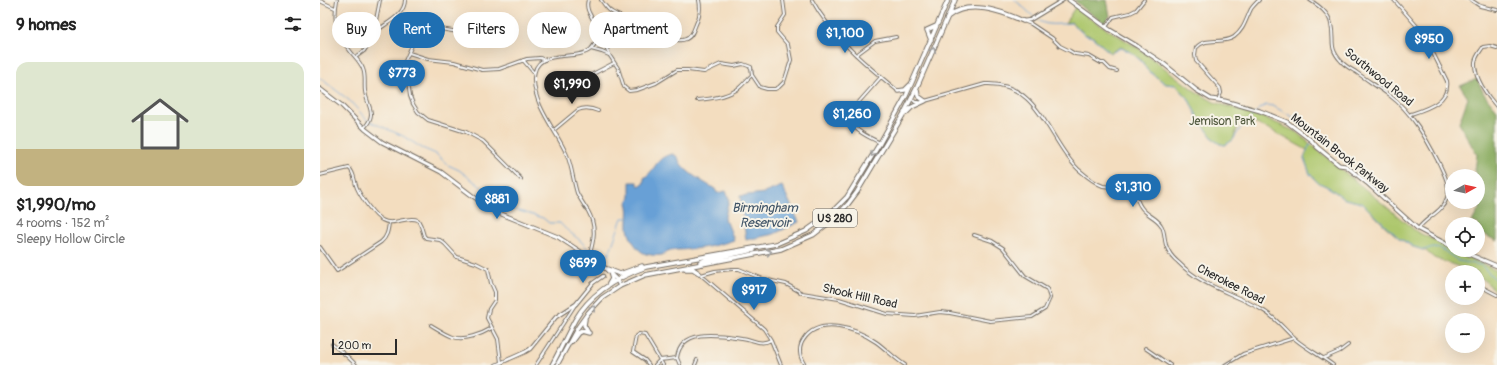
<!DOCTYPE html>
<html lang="en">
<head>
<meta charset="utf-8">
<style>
  body { margin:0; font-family:Pangolin,sans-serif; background:#f2f2f2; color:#222; height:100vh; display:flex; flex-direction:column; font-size:15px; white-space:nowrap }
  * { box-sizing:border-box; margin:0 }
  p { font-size:13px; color:#767676 }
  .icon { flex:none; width:22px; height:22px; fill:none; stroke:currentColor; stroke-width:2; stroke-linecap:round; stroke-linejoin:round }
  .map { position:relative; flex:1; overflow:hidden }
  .panel { display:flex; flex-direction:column; background:#fff; width:320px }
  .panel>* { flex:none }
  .top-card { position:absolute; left:12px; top:12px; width:380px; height:36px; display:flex; gap:8px }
  .needle { width:26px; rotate:82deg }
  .tools { position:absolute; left:1125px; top:169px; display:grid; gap:8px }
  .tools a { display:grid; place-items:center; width:40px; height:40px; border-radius:50%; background:#fff; box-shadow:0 4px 16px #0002; font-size:20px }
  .scale { position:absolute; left:12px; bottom:10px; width:65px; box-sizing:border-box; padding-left:4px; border:2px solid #2b2b2b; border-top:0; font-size:11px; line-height:14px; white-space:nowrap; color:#2b2b2b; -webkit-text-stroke:3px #f7f3e8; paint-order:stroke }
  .price { position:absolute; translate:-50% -34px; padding:0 9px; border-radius:14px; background:#1f6fb2; color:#fff; font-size:13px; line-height:26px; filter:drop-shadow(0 1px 2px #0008) }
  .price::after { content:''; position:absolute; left:50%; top:24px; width:12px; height:9px; margin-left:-6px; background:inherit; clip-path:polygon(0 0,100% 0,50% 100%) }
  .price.current { background:#222; color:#fff }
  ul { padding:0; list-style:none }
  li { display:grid; align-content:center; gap:8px; height:212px; padding:0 16px }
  li span { display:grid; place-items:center; height:124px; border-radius:12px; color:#555 }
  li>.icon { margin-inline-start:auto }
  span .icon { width:72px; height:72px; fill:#fffc; stroke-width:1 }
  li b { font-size:17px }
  h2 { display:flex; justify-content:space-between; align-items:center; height:48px; padding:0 16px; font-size:17px }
  .chip { padding:0 14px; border-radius:18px; background:#fff; box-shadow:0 4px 16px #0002; font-size:14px; line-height:36px }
  .chip.current { background:#1f6fb2; color:#fff }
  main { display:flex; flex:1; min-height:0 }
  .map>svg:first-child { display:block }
  .green { fill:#adc76d; stroke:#6c794c }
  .forest { fill:#8aac60; stroke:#5a6c46 }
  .water { fill:#67a0d6; stroke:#496680 }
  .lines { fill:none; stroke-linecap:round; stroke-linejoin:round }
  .stream { stroke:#67a0d6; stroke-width:1 }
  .minor-casing { stroke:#71695f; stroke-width:4 }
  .tertiary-casing { stroke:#71695f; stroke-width:4.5 }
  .secondary-casing { stroke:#71695f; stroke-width:5 }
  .trunk-casing { stroke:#71695f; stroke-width:5.5 }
  .minor { stroke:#fff; stroke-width:2 }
  .tertiary { stroke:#fff; stroke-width:2.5 }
  .secondary { stroke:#fff; stroke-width:3 }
  .trunk { stroke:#fff; stroke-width:3.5 }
  .oneway { stroke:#a0a0a0 }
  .labels { text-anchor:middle; stroke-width:4; stroke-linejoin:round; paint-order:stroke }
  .shield { fill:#f7f3e8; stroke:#686764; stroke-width:1 }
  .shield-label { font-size:11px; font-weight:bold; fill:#2b2b2b }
  .street-label { font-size:12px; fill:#2b2b2b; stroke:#f7f3e8 }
  .park-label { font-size:12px; fill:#525a3f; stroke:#f7f3e8 }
  .water-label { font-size:13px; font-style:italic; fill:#405467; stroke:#f7f3e8 }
</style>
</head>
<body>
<main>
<section class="panel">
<h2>9 homes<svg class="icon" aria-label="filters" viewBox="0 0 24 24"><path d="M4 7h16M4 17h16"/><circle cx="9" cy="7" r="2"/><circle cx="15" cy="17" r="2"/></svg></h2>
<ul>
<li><span style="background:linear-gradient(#dfe7d0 70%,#c2b280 0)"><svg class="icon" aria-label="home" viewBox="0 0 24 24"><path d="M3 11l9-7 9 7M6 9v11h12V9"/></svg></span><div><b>$1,990/mo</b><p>4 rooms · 152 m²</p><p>Sleepy Hollow Circle</p></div></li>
</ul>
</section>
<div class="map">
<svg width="1177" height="365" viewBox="0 0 1177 365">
  <rect width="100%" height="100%" fill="#f7f3e8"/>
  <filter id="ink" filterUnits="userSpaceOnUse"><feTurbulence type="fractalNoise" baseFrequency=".025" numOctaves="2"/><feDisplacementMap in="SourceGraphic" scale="8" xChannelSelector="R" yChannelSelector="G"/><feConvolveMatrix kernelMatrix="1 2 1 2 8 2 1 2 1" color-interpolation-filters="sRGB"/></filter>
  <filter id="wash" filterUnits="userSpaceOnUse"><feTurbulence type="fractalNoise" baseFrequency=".012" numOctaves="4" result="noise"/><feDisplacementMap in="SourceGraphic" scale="16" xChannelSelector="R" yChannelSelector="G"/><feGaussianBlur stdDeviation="0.9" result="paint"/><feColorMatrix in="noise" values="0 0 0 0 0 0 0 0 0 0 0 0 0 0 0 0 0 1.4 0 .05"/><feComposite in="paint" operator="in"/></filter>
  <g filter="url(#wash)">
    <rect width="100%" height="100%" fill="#f3ddbf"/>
    <path class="green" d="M756,6L768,17L818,48L875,91L894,102L945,118L976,132L1097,232L1132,248V250H1135L1177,271V292L1158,275V272H1154L1114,258L1106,251L1093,247L1079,238L1064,225L1042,203L1025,199L1008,187L997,182L990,174L984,158L987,150L949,129L924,119L919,123L913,140L905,145L900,144L894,140L877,116L868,98L856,85L846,84L827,70L822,61L812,53L801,47L790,53L773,37L765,34L751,22L745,23Z"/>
    <path class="forest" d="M754,0H787L790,16L786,21L783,22L767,11Z
      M1157,79L1164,94L1177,110V241L1161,233L1162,228L1158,226V224L1152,222L1161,205L1158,176H1157L1155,170L1157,155L1139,123L1148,98L1140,86Z"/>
    <path class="water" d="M353,154L358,157C360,170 384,182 395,189L397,193L406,191L409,199L404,221L405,222H407L414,240C394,247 374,250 353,250C347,250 346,253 342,255C337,256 330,255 326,254C319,252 313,243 310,236C305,225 311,212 307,203L310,197V182H317L319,186L324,183V178C337,169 335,157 353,154Z
      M462,186L479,222L454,234L426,240L420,196L444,193Z"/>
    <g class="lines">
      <path class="stream" d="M695,0L713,16
        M716,19C726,27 739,24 751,23L765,35L772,37L791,53L801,48L812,53L822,62L827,70L846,84L856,85L868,98L877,116L894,140L900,144L905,145L913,140L920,129L939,109L946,105L953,106L996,130L998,134L993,141
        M0,78L30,101L47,120L83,136L102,148L116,154L128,165L139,170L189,208L223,218L229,223H240C248,233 259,237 267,248
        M991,143L988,148L984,158L990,174L997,182L1008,187L1025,199L1042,203L1079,238L1094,247L1104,250L1113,247L1120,248L1139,261L1161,265L1177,281
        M277,253L280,257L289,254L302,218H307"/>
    </g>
  </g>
  <g filter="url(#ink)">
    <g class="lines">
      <defs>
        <path id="minor" d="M17,0C13,22 16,34 31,52C35,57 41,63 43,69C46,76 44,84 45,91C47,107 58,113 44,128
          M60,0L56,20L59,29C69,22 85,14 85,0
          M268,0C263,15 283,24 277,39C276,42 273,47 271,49C255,63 212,45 214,81C215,108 236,130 247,155C252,167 253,180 257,193C260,199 264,205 268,211C277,227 274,240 269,257
          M281,0C283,3 286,7 289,10C296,16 306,18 314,21C326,27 353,45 366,39C372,37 374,29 376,24C380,16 381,9 379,0
          M492,0C512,37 546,65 578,91
          M990,0C999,6 1009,13 1011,24C1015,41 1008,47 1021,61C1025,66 1031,69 1036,72C1047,80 1058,87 1069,95C1092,112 1106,138 1119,163C1124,174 1131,186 1127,198C1122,213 1106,217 1098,229
          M1074,0L1103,33L1127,81C1130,102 1106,109 1091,114
          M1151,0L1160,6L1177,10
          M0,1L15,8
          M703,21L711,24L732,38L740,46L750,51L755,54L769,56L781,63H784L790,69L797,71
          M176,27L144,33L109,27L104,35L93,43L85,61L90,96L93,104L98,112L108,120L146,132L163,141L201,179
          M786,27L793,17L810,13L816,10L824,0
          M279,30L290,56L298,68L304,87L309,91L317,90L336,83L357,70H368L384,72L401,64L414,66L423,64L431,67L432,75L440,87L447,89H455L459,87L464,82L471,60L468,45L457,32V27L465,15L463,0
          M1177,48L1170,46L1163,47C1160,52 1156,56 1155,62C1154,77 1167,96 1177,107
          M271,49L282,52L289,55
          M89,53L108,59L134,62L162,70L179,69L207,59L220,58L225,60
          M536,55L555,41L576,37
          M36,57L44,51L59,29
          M203,60L214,73
          M251,89L259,86L267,77L294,63
          M591,98L595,102H599
          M377,100C390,99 408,97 419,88C424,84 427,79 432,75
          M898,100L901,93L900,88L876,61L875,55L876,48C886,36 902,45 914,37C924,30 926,19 931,9C933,6 936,3 939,0
          M605,101L665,84C719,81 728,140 758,169C765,175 774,183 783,186C792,188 806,185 812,191C817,196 817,202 821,207C826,215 836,217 841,225C845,231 844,238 846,245C848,251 853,258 858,262C885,289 913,292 944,311C957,319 965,330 975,339C987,349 1001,356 1013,365
          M234,130L258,110C265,107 271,108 278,111
          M560,143C548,136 527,129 530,112L561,77
          M0,175L29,168C35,173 34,182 37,188C41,197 54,216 62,220C74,227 86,215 98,220L101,226L104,236L106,238L120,240L125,244L137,257L156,263L168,269L171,283L175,292V300L169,309L167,318L178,339L181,362
          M0,247L17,271L61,242C67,237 68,231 69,223
          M381,275L395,271L412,269H419L443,279L466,284L482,293L519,299L567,314L595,316L620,312L630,313L670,321L712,317L725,309L730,298L727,289L705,276L683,248L672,241L654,235
          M381,275L444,329L451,340L461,365
          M1158,285L1177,295
          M111,325C118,329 125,334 133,337C144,341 162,334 172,328
          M12,344L28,357L36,365
          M825,348L850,365
          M1004,358L1020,351L1028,345
          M216,365L255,305
          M329,365L325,360L313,352L316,336L319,334L325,335L343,365
          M335,365L340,360L357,358
          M360,365L357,358C361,327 400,335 422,338C433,339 440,346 451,340
          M375,365L377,360
          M485,365C479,357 478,347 484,339C500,316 537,329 556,342C566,349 574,358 585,365
          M905,365L923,354L974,338"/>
        <path id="tertiary" d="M703,21L710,20L743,0
          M176,365L205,352L210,349L236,317L256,304L273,283L283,276"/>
        <path id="secondary" d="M749,0L790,30L817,46L844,64L876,90L891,99L905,101L940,111L967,122L992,141L997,147L1019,165L1026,166L1047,183L1098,229L1132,247
          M0,89L21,105L45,129L62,142L121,172L154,197L179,213L238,237L284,267L296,279L300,286
          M1139,250L1177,266"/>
        <path id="trunk" d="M629,16C648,0 681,11 703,21
          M611,40L607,30L616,26
          M597,90L598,96L605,101
          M578,91L585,90L590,85
          M586,113L592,107L605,101
          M383,264L380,262L386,260L434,250
          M287,269L300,274L322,266
          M366,269H373L379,273
          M289,284L292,279L290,272
          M265,319L264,325L268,332
          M252,341L258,333L262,331L269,333
          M232,365C240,350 247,335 255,320C270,294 298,277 326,267L456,244L486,231L510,214L527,197L560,143L586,96L628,0
          M237,365L258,327L268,313L282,298L300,286L325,275L461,249L493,235L515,218L528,204L537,192L583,115L597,87L635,0"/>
      </defs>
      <use href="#minor" class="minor-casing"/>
      <use href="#tertiary" class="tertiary-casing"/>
      <use href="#secondary" class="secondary-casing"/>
      <use href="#trunk" class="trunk-casing"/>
      <use href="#minor" class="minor"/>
      <use href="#tertiary" class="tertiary"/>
      <use href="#secondary" class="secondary"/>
      <use href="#trunk" class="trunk"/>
    </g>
    <defs><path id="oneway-chevron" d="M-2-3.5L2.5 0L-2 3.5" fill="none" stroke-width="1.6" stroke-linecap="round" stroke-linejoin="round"/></defs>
    <g class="oneway">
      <use href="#oneway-chevron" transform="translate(613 50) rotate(-67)"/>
      <use href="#oneway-chevron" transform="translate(553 154) rotate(122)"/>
      <use href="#oneway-chevron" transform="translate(449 252) rotate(-12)"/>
      <use href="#oneway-chevron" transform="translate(273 308) rotate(-46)"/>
    </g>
  </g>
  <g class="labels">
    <rect class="shield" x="493" y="209" width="44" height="18" rx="3"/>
    <g class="shield-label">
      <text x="515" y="222">US 280</text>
    </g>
    <g class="street-label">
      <text transform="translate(1059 77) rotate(39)" y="4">Southwood Road</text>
      <text transform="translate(1020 153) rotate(38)" y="4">Mountain Brook Parkway</text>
      <text transform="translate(911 284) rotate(27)" y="4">Cherokee Road</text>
      <text transform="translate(540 296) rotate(13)" y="4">Shook Hill Road</text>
    </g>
    <g class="park-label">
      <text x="902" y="125">Jemison Park</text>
    </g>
    <g class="water-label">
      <text x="445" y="212">Birmingham<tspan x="445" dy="15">Reservoir</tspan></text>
    </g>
  </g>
</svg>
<div class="tools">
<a><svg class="needle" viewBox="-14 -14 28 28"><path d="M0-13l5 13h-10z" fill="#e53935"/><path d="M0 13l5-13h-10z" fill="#767676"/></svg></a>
<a><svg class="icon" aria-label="locate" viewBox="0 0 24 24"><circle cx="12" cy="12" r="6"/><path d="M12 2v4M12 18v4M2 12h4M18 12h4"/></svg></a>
<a>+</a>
<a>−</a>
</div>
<div class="scale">200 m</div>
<b class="price" style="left:525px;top:54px">$1,100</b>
<b class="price" style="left:1109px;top:60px">$950</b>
<b class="price" style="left:82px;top:94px">$773</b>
<b class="price current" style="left:252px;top:105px">$1,990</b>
<b class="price" style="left:532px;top:135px">$1,260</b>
<b class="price" style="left:813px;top:208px">$1,310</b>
<b class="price" style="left:177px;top:220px">$881</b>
<b class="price" style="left:263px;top:284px">$699</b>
<b class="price" style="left:434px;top:311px">$917</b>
<div class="top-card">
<a class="chip">Buy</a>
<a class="chip current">Rent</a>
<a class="chip">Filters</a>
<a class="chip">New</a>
<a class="chip">Apartment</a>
</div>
</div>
</main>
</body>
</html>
